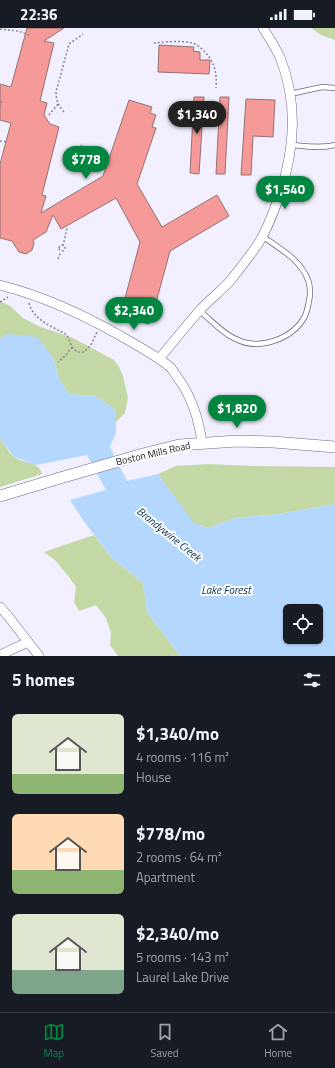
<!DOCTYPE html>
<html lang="en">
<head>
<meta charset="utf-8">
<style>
  body { margin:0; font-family:"Titillium Web",sans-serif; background:#20242c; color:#f1f3f6; height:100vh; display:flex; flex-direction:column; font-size:15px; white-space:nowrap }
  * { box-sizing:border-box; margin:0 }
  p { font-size:13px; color:#9ea1a6 }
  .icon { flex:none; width:22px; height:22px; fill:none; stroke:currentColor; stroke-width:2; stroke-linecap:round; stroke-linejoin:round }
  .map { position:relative; height:628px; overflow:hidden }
  .details { display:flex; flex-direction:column; background:#171b24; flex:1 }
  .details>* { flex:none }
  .tools { position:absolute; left:283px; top:576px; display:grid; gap:8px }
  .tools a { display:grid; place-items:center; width:40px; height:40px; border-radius:6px; background:#171b24; box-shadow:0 1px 3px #0004; font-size:20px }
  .price { position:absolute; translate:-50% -34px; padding:0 9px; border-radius:14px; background:#018541; color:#fff; font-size:13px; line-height:26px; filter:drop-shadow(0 1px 2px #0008) }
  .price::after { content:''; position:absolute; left:50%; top:24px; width:12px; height:9px; margin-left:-6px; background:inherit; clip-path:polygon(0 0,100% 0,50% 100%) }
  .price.on { background:#222; color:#fff }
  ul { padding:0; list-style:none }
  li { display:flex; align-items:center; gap:12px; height:100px; padding:0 12px }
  li span { display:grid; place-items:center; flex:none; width:112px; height:80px; border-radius:6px; color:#555 }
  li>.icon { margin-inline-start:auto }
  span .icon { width:48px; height:48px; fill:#fffc; stroke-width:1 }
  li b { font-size:17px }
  h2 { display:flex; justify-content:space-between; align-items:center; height:48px; padding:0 12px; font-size:17px }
  .status { display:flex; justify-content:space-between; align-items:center; height:28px; padding:0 20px; background:#171b24; direction:ltr }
  .status svg { height:11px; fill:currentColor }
  .menu { display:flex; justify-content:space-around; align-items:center; height:56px; border-top:1px solid #363941; background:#171b24; font-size:11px; color:#9ea1a6 }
  .menu a { display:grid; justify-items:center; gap:2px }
  .menu .on { color:#018541 }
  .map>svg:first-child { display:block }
  .green { fill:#c3d8a4 }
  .water { fill:#b4d7fe; fill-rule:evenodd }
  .building { fill:#f59999; stroke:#967170 }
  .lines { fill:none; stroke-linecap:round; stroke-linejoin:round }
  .service-casing { stroke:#6e6786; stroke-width:6 }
  .minor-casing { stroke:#6e6786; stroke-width:10 }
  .tertiary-casing { stroke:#6e6786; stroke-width:12 }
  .path { stroke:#888693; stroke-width:1.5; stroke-dasharray:2 2; stroke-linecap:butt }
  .service { stroke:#fff; stroke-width:4.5 }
  .minor { stroke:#fff; stroke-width:9 }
  .tertiary { stroke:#fff; stroke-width:11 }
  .labels { text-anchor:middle; stroke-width:4; stroke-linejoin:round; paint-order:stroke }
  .street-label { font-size:10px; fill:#171521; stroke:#fff }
  .water-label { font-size:11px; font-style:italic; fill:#002c53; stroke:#fff }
</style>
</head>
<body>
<div class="status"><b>22:36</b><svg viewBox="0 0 49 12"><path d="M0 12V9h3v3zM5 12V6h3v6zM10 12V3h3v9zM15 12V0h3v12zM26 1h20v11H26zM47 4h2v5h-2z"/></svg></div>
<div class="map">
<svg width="335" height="628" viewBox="0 0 335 628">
  <rect width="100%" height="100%" fill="#f2effe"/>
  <path class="green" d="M311,0H335V12L321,7Z
    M0,273L10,278L23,290L38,298L73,310L114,332L119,339L123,348L128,370L125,385L116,394V382L95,368L69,366L60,353L53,330L7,306L0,311Z
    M0,411C4,416 9,425 14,429C23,436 38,432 42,446L0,459Z
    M208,436L252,438L335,439V476L279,486L235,490L208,500L193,495L158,446L176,438Z
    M94,507L112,530L143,555L147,584L180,628H118L110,617L111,605L106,590L96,577L79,583L74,574L76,559L69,549L55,532L44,524Z"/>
  <path class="water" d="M7,306L38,309L53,330L60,353L69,366L95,368L116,382V404L110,419L127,453L158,446L194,495L208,500L235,490L279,486L335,476V628H180L147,584L143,555L112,530L83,492L70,472L106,462L87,427L36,437L14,429L0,411V311ZM290,583H316V609H290Z"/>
  <path class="building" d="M27,0H64L44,13L54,15L40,73L47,75L44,87L50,96L59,99L42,167L46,168L41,185L103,148L129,72L152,79L150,85L156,87L152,99L156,100L137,156L162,199L217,167L229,188L170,223L155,278H154L149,296L120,289L140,214L116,170L61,201L53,187L46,204L33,212L34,215L32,222L26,226L19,224L12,213L0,210V136L11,95L0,92V56L11,59Z
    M159,17L194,19L193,23L200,24V32H210L209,46L158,44Z
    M194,69H204L199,146L190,145Z
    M220,69H229L225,146H216Z
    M246,71L275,72L273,109L253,108L251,147H241Z"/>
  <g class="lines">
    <defs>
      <path id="service" d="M290,66L322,59L335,60
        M291,117C305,118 321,121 335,117
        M200,283C211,292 223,306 236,311C259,323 293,311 305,288C308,281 309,274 310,267C310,262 310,256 308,252C301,232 279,220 262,208"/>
      <path id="minor" d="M0,257C48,269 91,290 133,315C146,323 160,330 171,340C174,344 177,349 180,353C193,372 199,392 202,415
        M159,331C173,314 186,298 200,282C209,272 220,264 229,254C239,242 249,229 258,216C268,200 274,183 280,166C295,119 298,75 280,29C275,19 269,9 263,0
        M0,579L8,588L39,628
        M0,627L28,614"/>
      <path id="tertiary" d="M0,468L60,450L143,426L179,417L237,413L273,414L335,419"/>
    </defs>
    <use href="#service" class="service-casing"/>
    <use href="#minor" class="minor-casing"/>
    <use href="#tertiary" class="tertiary-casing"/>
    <path class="path" d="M0,1L18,3L29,7
      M154,15C166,14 181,12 192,15C196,16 201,20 204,23C215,34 217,45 216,60
      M0,79L2,72
      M64,84C59,78 56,73 56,64L69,16L83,6
      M49,87L58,76
      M0,113L8,114
      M81,117L93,135L101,137L104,139
      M59 220a3 3 0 1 1 6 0a3 3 0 1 1-6 0Z
      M63,218L67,200
      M58,231L61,224
      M0,274L8,269
      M29,275C34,293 52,298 67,307L72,319L65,328L58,334
      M72,319L77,324H84L91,317L97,304"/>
    <use href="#service" class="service"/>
    <use href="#minor" class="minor"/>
    <use href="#tertiary" class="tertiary"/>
  </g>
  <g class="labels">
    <g class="street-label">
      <text transform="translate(153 425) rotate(-13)" y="4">Boston Mills Road</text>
    </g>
    <g class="water-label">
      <text transform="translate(169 506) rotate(39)" y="4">Brandywine Creek</text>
      <text x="226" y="566">Lake Forest</text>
    </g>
  </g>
</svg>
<div class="tools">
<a><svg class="icon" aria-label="locate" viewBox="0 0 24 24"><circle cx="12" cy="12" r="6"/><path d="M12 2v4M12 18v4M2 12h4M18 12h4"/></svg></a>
</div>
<b class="price on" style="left:197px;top:107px">$1,340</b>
<b class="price" style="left:86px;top:152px">$778</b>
<b class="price" style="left:285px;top:182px">$1,540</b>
<b class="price" style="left:134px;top:303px">$2,340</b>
<b class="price" style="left:237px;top:401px">$1,820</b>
</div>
<section class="details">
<h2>5 homes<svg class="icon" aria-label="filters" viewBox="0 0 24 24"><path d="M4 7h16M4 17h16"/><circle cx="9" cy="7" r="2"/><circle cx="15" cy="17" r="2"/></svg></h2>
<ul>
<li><span style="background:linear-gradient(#dfe7d0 75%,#8fb573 0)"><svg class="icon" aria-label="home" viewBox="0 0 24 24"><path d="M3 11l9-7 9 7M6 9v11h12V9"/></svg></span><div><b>$1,340/mo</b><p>4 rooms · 116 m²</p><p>House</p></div></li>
<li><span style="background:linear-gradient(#ffd9b3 70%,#8fb573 0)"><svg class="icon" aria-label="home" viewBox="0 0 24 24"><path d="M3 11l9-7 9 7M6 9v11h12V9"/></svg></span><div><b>$778/mo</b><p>2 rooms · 64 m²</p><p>Apartment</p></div></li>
<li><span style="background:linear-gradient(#dfe7d0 70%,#7fa58c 0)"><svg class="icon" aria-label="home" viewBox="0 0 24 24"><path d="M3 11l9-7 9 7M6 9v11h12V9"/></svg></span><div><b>$2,340/mo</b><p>5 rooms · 143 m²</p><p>Laurel Lake Drive</p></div></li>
</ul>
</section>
<nav class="menu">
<a class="on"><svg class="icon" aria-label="map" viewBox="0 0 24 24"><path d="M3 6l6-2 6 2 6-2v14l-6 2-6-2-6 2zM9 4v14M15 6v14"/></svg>Map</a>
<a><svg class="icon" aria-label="saved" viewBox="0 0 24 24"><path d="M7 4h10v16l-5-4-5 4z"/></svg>Saved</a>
<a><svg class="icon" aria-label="home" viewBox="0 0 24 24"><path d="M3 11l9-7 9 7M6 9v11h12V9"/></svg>Home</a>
</nav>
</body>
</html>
